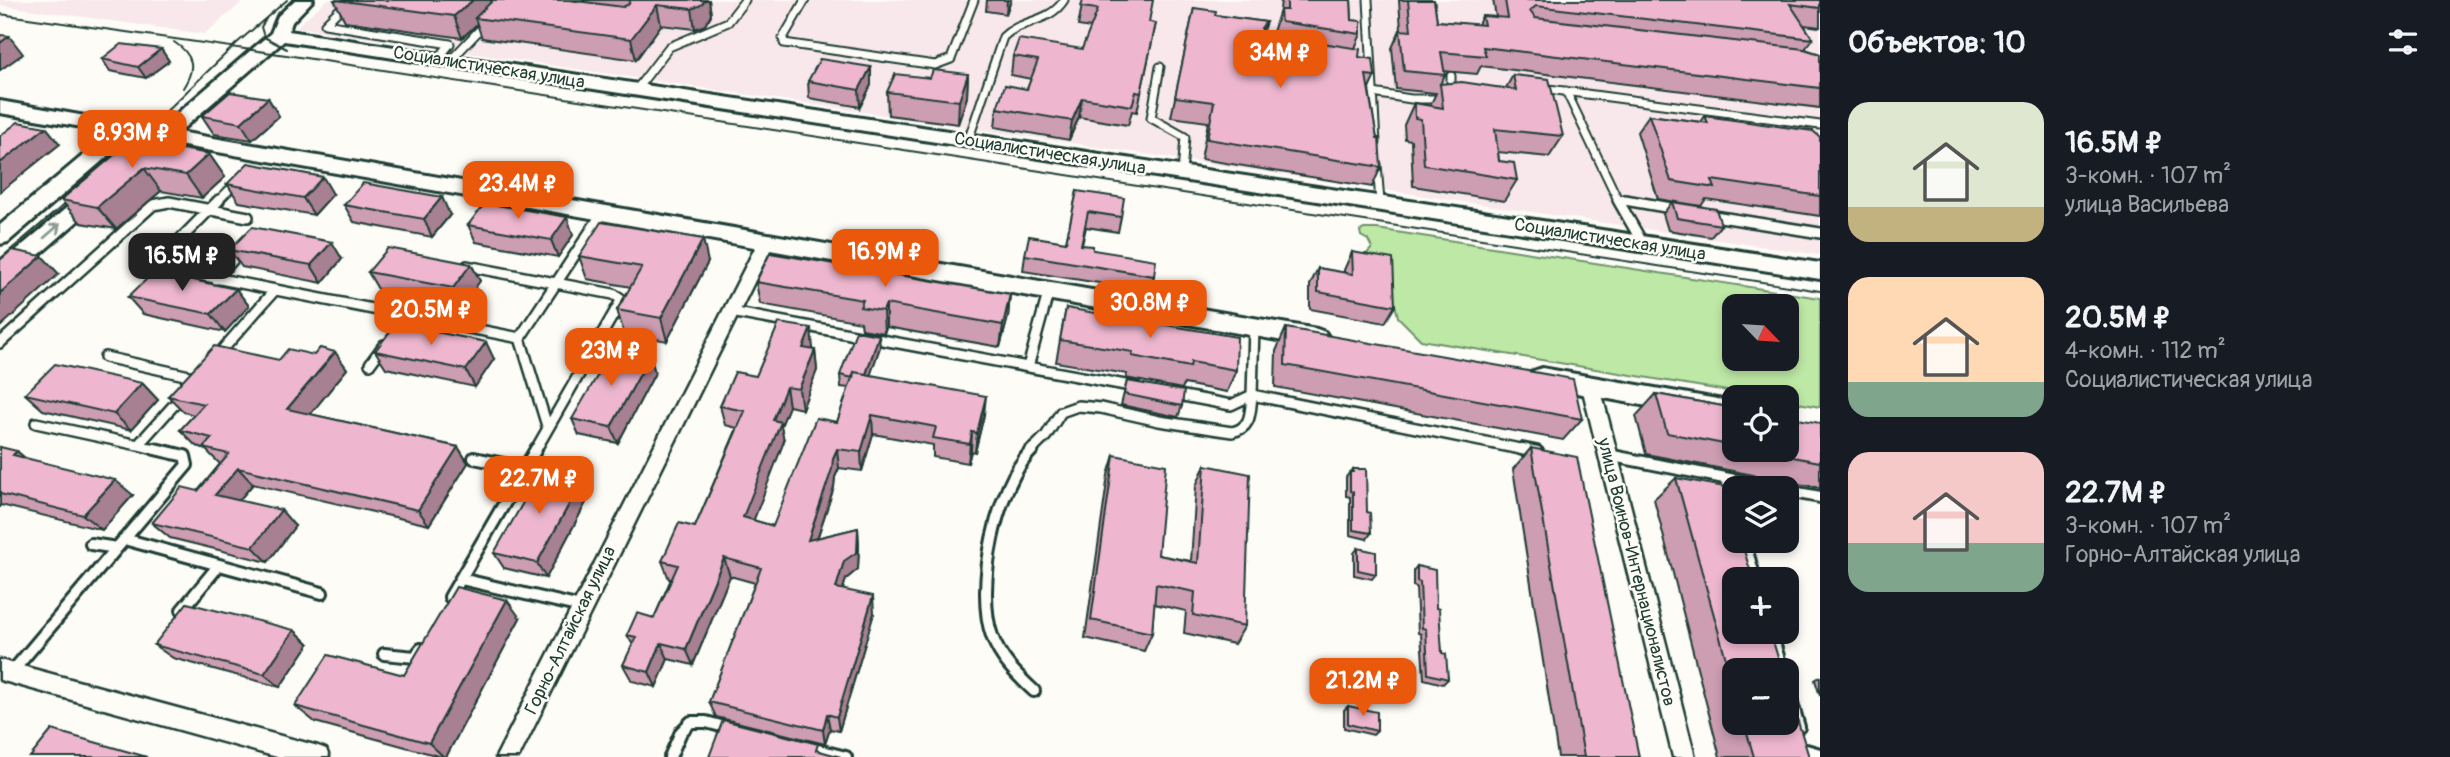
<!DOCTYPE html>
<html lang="ru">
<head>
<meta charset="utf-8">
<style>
  body { margin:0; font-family:Pangolin,sans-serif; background:#242831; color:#f1f3f6; height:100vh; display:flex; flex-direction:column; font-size:26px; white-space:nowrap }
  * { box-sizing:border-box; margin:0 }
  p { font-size:23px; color:#9ea1a6 }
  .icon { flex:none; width:38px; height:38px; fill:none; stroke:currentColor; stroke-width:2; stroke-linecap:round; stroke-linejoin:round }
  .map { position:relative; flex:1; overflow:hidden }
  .side { display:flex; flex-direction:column; background:#171b24; width:630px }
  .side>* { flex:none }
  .needle { width:46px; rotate:115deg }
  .fabs { position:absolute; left:1722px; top:294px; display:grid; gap:14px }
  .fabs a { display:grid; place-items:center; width:77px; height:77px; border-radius:14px; background:#171b24; box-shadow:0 4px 10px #0003; font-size:35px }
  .price { position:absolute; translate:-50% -60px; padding:0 16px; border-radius:14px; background:#ea580c; color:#fff; font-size:23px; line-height:46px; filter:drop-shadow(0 2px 4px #0008) }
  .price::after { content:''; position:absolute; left:50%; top:42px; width:21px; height:16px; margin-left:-10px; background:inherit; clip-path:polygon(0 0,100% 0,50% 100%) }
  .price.current { background:#222; color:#fff }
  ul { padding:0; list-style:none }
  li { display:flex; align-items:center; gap:21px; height:175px; padding:0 28px }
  li span { display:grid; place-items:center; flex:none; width:196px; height:140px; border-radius:21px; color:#555 }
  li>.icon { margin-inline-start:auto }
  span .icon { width:84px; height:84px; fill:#fffc; stroke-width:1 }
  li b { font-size:30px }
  h2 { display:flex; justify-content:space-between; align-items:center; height:84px; padding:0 28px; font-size:30px }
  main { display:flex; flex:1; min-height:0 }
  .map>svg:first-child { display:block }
  .built { fill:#f8e7eb }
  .green { fill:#bee8a5; stroke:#6e926c; stroke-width:2; fill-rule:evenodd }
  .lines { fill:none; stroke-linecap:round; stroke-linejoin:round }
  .lane-far2-casing { stroke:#1f3d34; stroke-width:11 }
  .lane-far1-casing { stroke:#1f3d34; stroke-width:14 }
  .lane-casing { stroke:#1f3d34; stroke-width:16 }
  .street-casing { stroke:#1f3d34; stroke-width:5 }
  .secondary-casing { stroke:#1f3d34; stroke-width:6 }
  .lane-far2 { stroke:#fdfcf7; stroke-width:7 }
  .lane-far1 { stroke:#fdfcf7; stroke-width:9 }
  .lane { stroke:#fdfcf7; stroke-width:10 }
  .street { fill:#fdfcf7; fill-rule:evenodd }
  .secondary { fill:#fdfcf7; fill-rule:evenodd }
  .tram { stroke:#1f3d34; stroke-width:2 }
  .wall { fill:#cd9db2; stroke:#1f3d34; stroke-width:2 }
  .shaded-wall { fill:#a78091; stroke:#1f3d34; stroke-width:2 }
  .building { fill:#eeb7cf; stroke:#1f3d34; stroke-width:2 }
  .oneway { stroke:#8e9c96 }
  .labels { text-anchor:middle; stroke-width:5; stroke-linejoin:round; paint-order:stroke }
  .street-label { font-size:18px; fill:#1f3d34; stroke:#fdfcf7 }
</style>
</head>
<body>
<main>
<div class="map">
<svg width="1820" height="757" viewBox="0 0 1820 757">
  <rect width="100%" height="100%" fill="#fdfcf7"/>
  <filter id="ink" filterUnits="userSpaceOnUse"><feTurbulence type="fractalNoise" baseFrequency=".0143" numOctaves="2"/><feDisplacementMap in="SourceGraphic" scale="14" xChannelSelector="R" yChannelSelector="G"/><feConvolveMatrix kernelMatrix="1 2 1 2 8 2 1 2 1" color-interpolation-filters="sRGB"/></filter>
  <g filter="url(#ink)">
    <path class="built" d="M0,0H245L204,34L0,5Z
      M327,0H1820V255L296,27Z"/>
    <path class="green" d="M1364,229H1377L1820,298V407L1787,401V397H1763L1421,340L1398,317L1389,279L1362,259L1372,248L1368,240L1361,236L1360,231ZM1734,306H1787V359H1734Z"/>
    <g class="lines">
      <defs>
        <path id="lane-far2" d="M349,0L325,24L450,44L438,59
          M805,0L783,38L784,43L935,65L951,59L974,0
          M1368,0L1376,143
          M450,61L487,22
          M1160,67L1151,118L1185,137L1182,173
          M1541,88L1820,125
          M636,90L669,47L728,22L745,0
          M1566,91L1619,202
          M1373,93L1411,99H1447L1451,97V76
          M968,141L1003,37C1021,19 1050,23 1064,0
          M1377,164L1380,202
          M1617,199L1635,202
          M217,202L238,181"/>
        <path id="lane-far1" d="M219,200L154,266L520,338L603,212
          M1380,200V204
          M1618,200L1643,244
          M1625,200L1677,209
          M1708,215L1820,233
          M467,266L613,294L620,298L621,301L535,451
          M216,279L237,255
          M731,312L1136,387
          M1254,327L1252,395L1530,451
          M520,338L547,426
          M0,343L153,205L169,202L248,217
          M217,356L274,291
          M105,357L198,378
          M370,364L384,345
          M1028,367L1049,290
          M1173,394L1231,405L1252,395
          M36,423L138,445
          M162,451L138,445L182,396
          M1031,451L1046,436L1061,412L1078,406L1101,408L1159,421L1232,432C1252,428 1250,412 1252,395"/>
        <path id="lane" d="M1033,449C996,485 975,588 992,636C1000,659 1017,675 1034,691
          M1522,449L1537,452
          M1608,455L1775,488
          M474,458L523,468
          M1726,479L1734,508
          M1787,491L1820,497
          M124,539L322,593
          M1744,541L1755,579
          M91,544L117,548
          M461,579L581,607
          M450,597L536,449
          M182,610L219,565
          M1771,632L1782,670
          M384,654L415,657L421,649
          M12,672L187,465L185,456L155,449
          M1787,685L1799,727
          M810,748L846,757
          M1806,750L1820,754
          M670,757L681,732L691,722H706L732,729"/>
        <path id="street" d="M767,235L775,240L519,757H496L759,240Z
          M1591,380L1597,382L1600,387L1695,757H1673L1582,387L1585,382Z
          M0,660L318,746L326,749L329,757H277L0,680Z"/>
        <path id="secondary" d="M295,0H313L292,22L289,31L1820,263V279L284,41L179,132L1317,329L1325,332L1329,338L1325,344L1317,347L167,143L156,148L149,146L146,142L148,139L131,136L8,242L0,244V225L111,132L0,113V101L159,129L271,33L278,16Z
          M97,186L104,188L107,193L104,198L8,282L0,284V264L90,188Z
          M1542,368L1734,402V422L1533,385L1530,378L1533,371Z"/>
      </defs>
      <use href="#lane-far2" class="lane-far2-casing"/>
      <use href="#lane-far1" class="lane-far1-casing"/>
      <use href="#lane" class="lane-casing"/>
      <use href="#street" class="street-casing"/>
      <use href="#secondary" class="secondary-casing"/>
      <use href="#lane-far2" class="lane-far2"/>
      <use href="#lane-far1" class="lane-far1"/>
      <use href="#lane" class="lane"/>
      <use href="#street" class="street"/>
      <use href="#secondary" class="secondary"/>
      <path class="tram" d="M0,14L286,55L1820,291
        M267,17L261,27L264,37L287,49
        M174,42C194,55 196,68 183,88
        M122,154L237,43L287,0
        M67,194L125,144
        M0,259L80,191"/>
    </g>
    <path class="wall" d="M334,0H709L711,15L705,25L695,29L661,25L636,60L482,38L477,24L462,38L345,21Z
      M987,0H1011L1006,14L986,11Z
      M1083,0L1149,22L1156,23L1137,112L1132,111L1128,125L1079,117L1069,140L995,127L997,108L1027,89L1031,79L1011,75L1013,56L1082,49L1091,28L1078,26Z
      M1281,0H1351L1352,20L1361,34L1355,48L1359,57L1375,76L1369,89L1381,167L1372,187L1201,159L1208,122L1171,117L1194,8L1215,15L1266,22L1263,31L1266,34L1273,35V32L1280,10Z
      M1399,0H1434L1437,21L1478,25L1482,16L1496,17L1493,0H1820V27L1804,25L1813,39L1805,49L1820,54V108L1481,66L1477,74L1444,71L1445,75L1440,84L1506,88L1513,75L1563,136L1549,157L1498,152L1499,161L1517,180L1504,201L1413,186L1411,140L1405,139L1404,125L1414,103L1430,106L1436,93L1396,89L1392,48L1400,30H1401Z
      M161,49L169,61L146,78L110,71L102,59Z
      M871,67V85L860,107L809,98L808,81Z
      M968,74L967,97L958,124L888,115L887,92L930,78Z
      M268,98L279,116L252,140L214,134L202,116Z
      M1649,115L1701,122L1705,116L1820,137V216L1706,199L1701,206L1658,199L1637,132Z
      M132,140L209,154L225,177L202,198L161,191L116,229L81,223L61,200Z
      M227,184L333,194L314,215L239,202Z
      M1077,191L1121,217L1118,232L1086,227L1082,245L1154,276L1150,291L1023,271L1025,255L1066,242Z
      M1672,202L1721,225L1711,237L1668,230L1663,214Z
      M344,205L450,215L432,237L354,222Z
      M567,217L573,235L558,257L476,242L468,225Z
      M229,250L342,259L322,283L242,267Z
      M1352,252L1395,306L1385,323L1310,309V285L1318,268L1344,273V270Z
      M579,256L708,262L667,341L624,333L617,310L631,287L587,279Z
      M471,264L480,281L462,305L378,289L368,272Z
      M756,282L1010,294L1008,317L1000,347L886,327L884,333L862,329L861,322L760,304Z
      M236,289L249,306L225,332L143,314L128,297Z
      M1066,308L1236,370L1227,392L1184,384L1182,389L1126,378L1127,374L1056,362Z
      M1286,328L1582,419L1563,440L1275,387L1276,351Z
      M880,347L870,375L984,415L975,452L971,451L968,463L933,457V445L873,434L862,471L839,468L835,477L834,487L817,538L858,528L859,546L858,569L846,579L843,589L874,613L839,731L830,729L825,744L716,717L709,702L755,583L730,576L693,665L668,659L656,687L632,681L623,665L633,645L627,635L654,618L671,579H669L662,561L695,527L737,428L725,425L720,406L756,376L813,348V349L815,350L817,370L802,409L789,406L781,426L784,441L753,520L773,526L837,422L849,388L841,387L840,375Z
      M375,351L494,359L475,387L386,368Z
      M335,352L347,369L310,414L458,447L468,463L429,525L253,484L239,500L295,526L268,562L170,538L152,523L198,491L220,464L204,448L196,446L180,430L194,415L184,412L168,396L279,360Z
      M650,356L655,373L618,443L579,435L572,419Z
      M1127,381L1182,406L1178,417L1121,405Z
      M142,383L158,400L131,430L43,410L25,394Z
      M1656,394L1734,408V450H1787L1820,423V488L1646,454L1636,416Z
      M0,447L25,458L133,495L102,530L1,505L0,506Z
      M1531,448L1639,757H1558L1513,469Z
      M1114,455L1158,555L1191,561L1196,486L1205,465L1245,626L1234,644L1184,633L1186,611L1154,604L1152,633L1144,651L1085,638L1108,475Z
      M1353,469L1367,512L1371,533L1367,539L1350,535V497L1346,496V477L1350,472H1351Z
      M1676,478L1734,670V723H1787L1809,757H1720L1654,499Z
      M591,493L546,578L504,568L494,553Z
      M1358,548L1376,574L1372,579L1354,575V553Z
      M1417,566L1436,608L1442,653L1448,679L1443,684L1424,679L1421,634L1418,633L1416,587L1413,586V571Z
      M520,618L446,757H442L315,722L295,706L404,675Z
      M294,630L309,644L280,687L173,658L154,645Z
      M1820,677V696L1815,680Z
      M1348,706L1377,731L1373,735L1344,728V710Z"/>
    <path class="shaded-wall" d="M473,0H497L475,18L477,24L462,38L454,16Z
      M705,0H709L711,15L705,25L695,29L692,9Z
      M1007,0H1011L1006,14Z
      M657,5L661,25L636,60L631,39Z
      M9,36L23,54L0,70V43Z
      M161,49L169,61L146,78L138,67Z
      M871,67V85L860,107L859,90Z
      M968,74L967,97L958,124L959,101Z
      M268,98L279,116L252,140L241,123Z
      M1082,98L1079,117L1069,140L1072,121Z
      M46,127L60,144L0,192V163Z
      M209,154L225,177L202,198L186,175Z
      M144,168L161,191L116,229L97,207Z
      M323,177L333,194L314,215L303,198Z
      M442,197L450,215L432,237L424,219Z
      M567,217L573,235L558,257L551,240Z
      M703,239L708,262L667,341L661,318Z
      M332,242L342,259L322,283L311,265Z
      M42,256L59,274L0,327V293Z
      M471,264L480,281L462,305L453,288Z
      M236,289L249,306L225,332L211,314Z
      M1010,294L1008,317L1000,347L1003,325Z
      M886,304V327L884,333L883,311Z
      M811,328L813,348L806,368L803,348Z
      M879,335L880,347L865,391L864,380Z
      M486,342L494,359L475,387L466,370Z
      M815,350L817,370L802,409L799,389Z
      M335,352L347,369L301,426L287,409Z
      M650,356L655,373L618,443L611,427Z
      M142,383L158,400L131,430L114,414Z
      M786,387L789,406L781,426L784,441L748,535L743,517L773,420Z
      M986,396L984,415L975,452L977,433Z
      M872,415L873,434L862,471L861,452Z
      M972,432L971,451L968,463L970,444Z
      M458,447L468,463L429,525L418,510Z
      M837,449L839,468L835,477L834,487L811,558L808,540L833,458Z
      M17,451L37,468L13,455Z
      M238,468L253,484L231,510L215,495Z
      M584,477L591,493L546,578L537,563Z
      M115,480L133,495L102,530L83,515Z
      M281,510L295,526L268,562L253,547Z
      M858,528L859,546L858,569L846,579L838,605L836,588L844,561Z
      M724,558L730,576L693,665L686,649Z
      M873,596L874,613L839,731L837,717Z
      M507,600L520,618L446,757H444L429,743Z
      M294,630L309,644L280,687L264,674Z
      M661,643L668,659L656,687L649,672Z
      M827,714L830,729L825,744L823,730Z"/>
    <path class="building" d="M336,0H473L454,16Z
      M493,0H569L623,7L629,4L630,0H705L701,5L692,9L657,5L631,39L475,18Z
      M1083,0H1153L1149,22L1156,23L1141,93L1136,92L1132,106L1082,98L1072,121L997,108L1005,85L1027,89L1038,60L1013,56L1019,39L1082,49L1098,9L1081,7Z
      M1287,0H1351L1352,20L1361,21V34L1281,22L1280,10H1287Z
      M1408,0H1434L1437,21L1484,25L1482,16L1508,18L1505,0H1820V8L1790,4L1813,39L1536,6L1530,11L1535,18L1804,49L1820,54V88L1483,47L1486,56L1441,52L1445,75L1404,71L1400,30L1411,31Z
      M1194,8L1216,11L1215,15L1266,22L1261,28L1266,34L1360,49L1359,57L1373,59L1375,76L1366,75L1377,138H1379L1381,167L1207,139L1214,102L1175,97Z
      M0,35L9,36L0,43Z
      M121,44L161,49L138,67L102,59Z
      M820,59L871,67L859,90L808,81Z
      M933,70L968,74L959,101L887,92L895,74L930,78Z
      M1513,75L1549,79L1563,136L1495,129L1499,161L1514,163L1517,180L1424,165L1421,119L1415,118L1414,103L1443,108L1440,84L1462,82L1516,90Z
      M230,92L268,98L241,123L202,116Z
      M1649,115L1708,123L1705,116L1813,131L1820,137V196L1712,180L1715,188L1671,181Z
      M18,122L46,127L0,163V136Z
      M132,140L209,154L186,175L144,168L97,207L61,200Z
      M248,163L323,177L303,198L227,184Z
      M363,183L442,197L424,219L344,205Z
      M1077,191L1124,198L1121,217L1088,212L1081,245L1093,246V250L1156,260L1154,276L1025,255L1029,236L1066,242Z
      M1672,202L1716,209L1721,225L1677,218Z
      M485,203L567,217L551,240L468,225Z
      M601,222L703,239L661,318L617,310L642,267L579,256Z
      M252,227L332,242L311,265L229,250Z
      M388,248L471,264L453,288L368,272Z
      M12,250L42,256L0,293V260Z
      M1352,252L1393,259L1395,306L1318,292V268L1353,274Z
      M770,253L1010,294L1003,325L886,304L883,311L860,307L863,300L756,282Z
      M154,272L236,289L211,314L128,297Z
      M1066,308L1237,337L1236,370L1191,362L1190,367L1132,356L1133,352L1060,340Z
      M779,323L811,328L803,348L815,350L799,389L786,387L773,420L781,422L743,517L773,526L816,418L837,422L854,372L986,396L977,433L972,432L970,444L933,438L936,427L872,415L861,452L837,449L833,458L832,469L808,540L858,528L857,552L844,561L836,588L873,596L837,717L827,714L823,730L709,702L761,568L724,558L686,649L661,643L649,672L623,665L636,637L627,635L637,613L654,618L678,565L662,561L679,523L695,527L745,411L720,406L735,372L756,376Z
      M396,324L486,342L466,370L375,351Z
      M1286,328L1573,379L1582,419L1285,365Z
      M856,331L879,335L866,374L854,372L853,378L840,375Z
      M214,346L279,360L288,349L314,355L320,348L335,352L287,409L458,447L418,510L238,468L215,495L281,510L253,547L152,523L182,487L198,491L229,454L203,448L212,438L180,430L204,404L168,396Z
      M613,349L650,356L611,427L572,419Z
      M55,364L142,383L114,414L25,394Z
      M1127,381L1184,391L1182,406L1124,394Z
      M1656,394L1734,408V446L1667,433Z
      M1787,417L1820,423V462L1755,450H1787Z
      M0,447L17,451L13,455L115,480L83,515L0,494Z
      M1531,448L1577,457L1639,757H1584Z
      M1114,455L1166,465L1158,555L1198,563L1205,465L1250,474L1245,626L1193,615L1195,592L1156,584L1152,633L1091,620Z
      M543,468L584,477L537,563L494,553Z
      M1353,469H1366L1367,512L1370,513L1371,533L1353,530V492L1350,491V472H1353Z
      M1676,478L1725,487L1734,518V541H1741L1753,579H1734V632H1770L1782,670H1734V688Z
      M1358,548L1376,552V574L1358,570Z
      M1417,566L1435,570L1436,608L1439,609L1442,653L1446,654L1448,679L1428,674L1426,629L1422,628L1420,582L1417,581Z
      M456,587L507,600L429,743L295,706L328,655L404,675Z
      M187,603L294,630L264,674L154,645Z
      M1787,686L1809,757H1754L1744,723H1787Z
      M1348,706L1377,712V731L1348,724Z
      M723,720L818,744L816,750L841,757H709Z
      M52,730L147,757H30Z"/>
    <defs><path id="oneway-shaft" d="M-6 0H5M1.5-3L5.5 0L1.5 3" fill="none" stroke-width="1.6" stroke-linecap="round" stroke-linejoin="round" transform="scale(1.75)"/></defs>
    <use class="oneway" href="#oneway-shaft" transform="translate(52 231) rotate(-41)"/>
  </g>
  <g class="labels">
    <g class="street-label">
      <text transform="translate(489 67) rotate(9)" y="6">Социалистическая улица</text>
      <text transform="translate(1050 153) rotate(9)" y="6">Социалистическая улица</text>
      <text transform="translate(1610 239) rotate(9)" y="6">Социалистическая улица</text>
      <text transform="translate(1637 572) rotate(76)" y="6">улица Воинов-Интернационалистов</text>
      <text transform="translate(570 630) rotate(-64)" y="6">Горно-Алтайская улица</text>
    </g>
  </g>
</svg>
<div class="fabs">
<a><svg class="needle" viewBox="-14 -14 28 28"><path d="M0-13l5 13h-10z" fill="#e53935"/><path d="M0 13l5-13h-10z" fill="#9ea1a6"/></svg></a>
<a><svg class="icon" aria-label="locate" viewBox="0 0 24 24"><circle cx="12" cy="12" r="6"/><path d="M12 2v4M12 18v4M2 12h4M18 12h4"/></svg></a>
<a><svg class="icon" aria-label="layers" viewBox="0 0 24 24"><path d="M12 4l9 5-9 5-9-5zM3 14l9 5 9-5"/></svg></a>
<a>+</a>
<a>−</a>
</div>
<b class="price" style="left:1280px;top:90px">34M ₽</b>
<b class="price" style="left:132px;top:170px">8.93M ₽</b>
<b class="price" style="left:518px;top:221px">23.4M ₽</b>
<b class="price" style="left:885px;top:289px">16.9M ₽</b>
<b class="price current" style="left:182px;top:293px">16.5M ₽</b>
<b class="price" style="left:1150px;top:340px">30.8M ₽</b>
<b class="price" style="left:431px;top:347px">20.5M ₽</b>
<b class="price" style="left:611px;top:388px">23M ₽</b>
<b class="price" style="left:539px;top:516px">22.7M ₽</b>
<b class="price" style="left:1363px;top:718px">21.2M ₽</b>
</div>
<section class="side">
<h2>Объектов: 10<svg class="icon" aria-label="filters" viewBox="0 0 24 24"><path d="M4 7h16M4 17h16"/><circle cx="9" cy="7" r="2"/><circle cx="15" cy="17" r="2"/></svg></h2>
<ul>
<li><span style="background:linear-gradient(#dfe7d0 75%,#c2b280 0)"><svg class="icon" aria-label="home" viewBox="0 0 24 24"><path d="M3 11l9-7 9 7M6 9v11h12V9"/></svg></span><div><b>16.5M ₽</b><p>3-комн. · 107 m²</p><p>улица Васильева</p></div></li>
<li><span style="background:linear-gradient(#ffd9b3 75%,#7fa58c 0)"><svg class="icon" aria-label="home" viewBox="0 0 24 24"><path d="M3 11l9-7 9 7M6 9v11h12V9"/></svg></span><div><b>20.5M ₽</b><p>4-комн. · 112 m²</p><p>Социалистическая улица</p></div></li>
<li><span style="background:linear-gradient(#f6c9c9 65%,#7fa58c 0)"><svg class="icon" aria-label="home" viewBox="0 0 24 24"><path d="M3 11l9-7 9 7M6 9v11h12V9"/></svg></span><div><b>22.7M ₽</b><p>3-комн. · 107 m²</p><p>Горно-Алтайская улица</p></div></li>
</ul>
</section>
</main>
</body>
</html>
